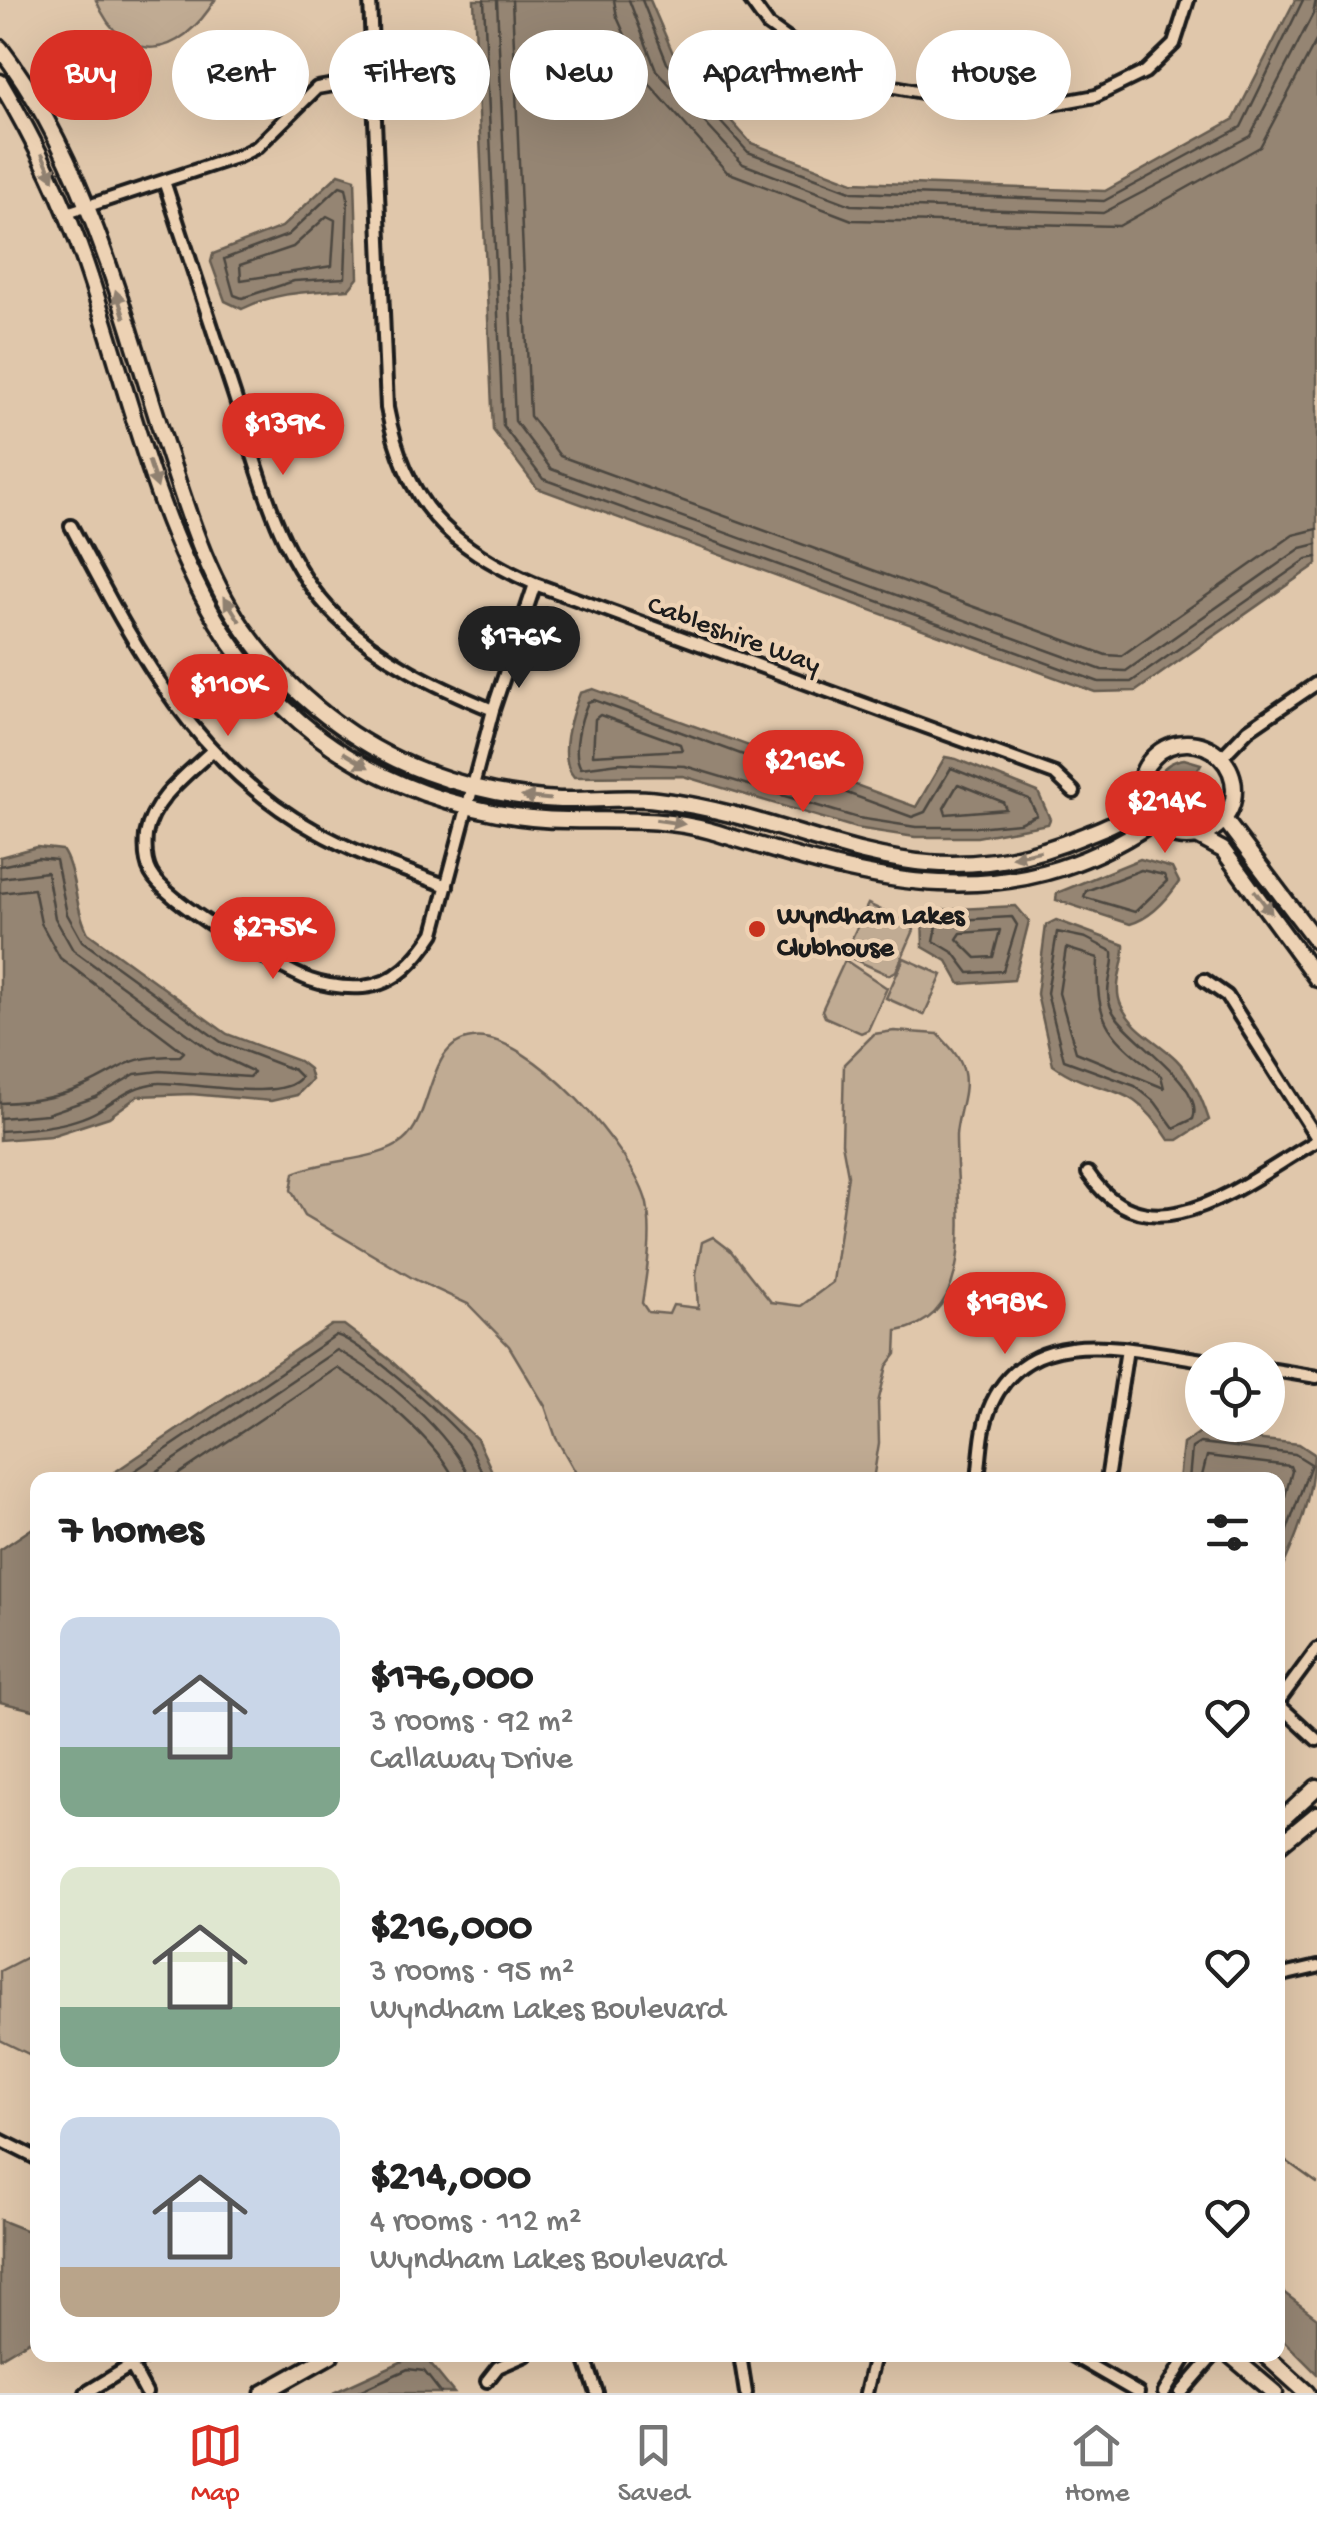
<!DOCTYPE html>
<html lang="en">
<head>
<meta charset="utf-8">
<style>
  body { margin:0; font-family:"Gochi Hand",sans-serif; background:#f2f2f2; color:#222; height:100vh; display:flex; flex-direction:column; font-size:38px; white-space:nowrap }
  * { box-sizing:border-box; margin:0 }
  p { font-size:32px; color:#767676 }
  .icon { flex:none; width:55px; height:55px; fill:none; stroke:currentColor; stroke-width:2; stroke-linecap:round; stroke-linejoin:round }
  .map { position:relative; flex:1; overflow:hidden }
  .details { position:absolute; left:30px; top:1472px; width:1255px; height:890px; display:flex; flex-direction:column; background:#fff; border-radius:20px; box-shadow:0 10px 40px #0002 }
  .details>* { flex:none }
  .banner { position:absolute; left:30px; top:30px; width:1258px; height:90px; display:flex; gap:20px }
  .fabs { position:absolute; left:1185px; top:1342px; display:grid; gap:20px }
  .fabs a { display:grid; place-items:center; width:100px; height:100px; border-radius:50%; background:#fff; box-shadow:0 10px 40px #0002; font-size:50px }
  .price { position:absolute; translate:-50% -85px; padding:0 22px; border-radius:35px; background:#d93025; color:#fff; font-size:32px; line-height:65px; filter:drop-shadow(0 2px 5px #0008) }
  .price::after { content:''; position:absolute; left:50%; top:60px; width:30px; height:22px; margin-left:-15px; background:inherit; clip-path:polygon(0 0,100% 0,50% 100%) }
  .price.selected { background:#222; color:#fff }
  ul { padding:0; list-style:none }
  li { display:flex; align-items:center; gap:30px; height:250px; padding:0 30px }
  li span { display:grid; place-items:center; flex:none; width:280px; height:200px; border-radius:20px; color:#555 }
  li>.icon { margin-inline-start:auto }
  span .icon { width:120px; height:120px; fill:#fffc; stroke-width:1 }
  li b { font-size:42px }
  h2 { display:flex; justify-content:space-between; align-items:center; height:120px; padding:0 30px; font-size:42px }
  .pill { padding:0 35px; border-radius:45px; background:#fff; box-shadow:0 10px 40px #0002; font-size:35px; line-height:90px }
  .pill.selected { background:#d93025; color:#fff }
  .tab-bar { display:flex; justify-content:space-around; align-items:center; height:140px; border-top:2px solid #e0e0e0; background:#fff; font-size:28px; color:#767676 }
  .tab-bar a { display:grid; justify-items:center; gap:5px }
  .tab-bar .selected { color:#d93025 }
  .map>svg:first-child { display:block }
  .green { fill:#c0ab93; stroke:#6e6458; stroke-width:2.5 }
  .water { fill:#958573; stroke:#655b50; stroke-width:2.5 }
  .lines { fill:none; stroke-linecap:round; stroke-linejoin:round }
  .shore { stroke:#4c463f; stroke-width:2.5 }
  .stream { stroke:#655b50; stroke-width:2.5 }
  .street-casing { stroke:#1c1c1c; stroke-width:18 }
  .secondary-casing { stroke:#1c1c1c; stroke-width:21 }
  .street { stroke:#edd2b4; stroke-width:10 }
  .secondary { stroke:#edd2b4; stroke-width:14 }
  .oneway { fill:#8f8070 }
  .poi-dot { fill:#c8321e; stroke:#edd2b4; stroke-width:4 }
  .labels { text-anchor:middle; stroke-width:9; stroke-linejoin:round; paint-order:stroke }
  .street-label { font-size:28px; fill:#1c1c1c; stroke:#edd2b4 }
  .poi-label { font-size:28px; font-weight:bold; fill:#1c1c1c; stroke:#edd2b4; text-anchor:start }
</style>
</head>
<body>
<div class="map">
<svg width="1317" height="2393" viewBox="0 0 1317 2393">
  <rect width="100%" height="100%" fill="#e0c7ab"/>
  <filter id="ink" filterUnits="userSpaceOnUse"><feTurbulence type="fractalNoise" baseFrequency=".01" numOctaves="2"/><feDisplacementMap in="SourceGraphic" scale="20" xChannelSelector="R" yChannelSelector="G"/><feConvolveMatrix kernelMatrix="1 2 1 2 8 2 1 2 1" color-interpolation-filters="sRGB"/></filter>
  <g filter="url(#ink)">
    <path class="green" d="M96,0H215C180,58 125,69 96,0Z
      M868,904L911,924L914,930L896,971L889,975L844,955Z
      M904,958L942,975L924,1015L886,998Z
      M845,960L887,988L868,1030L861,1033L825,1017L822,1010Z
      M894,1031L938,1034C949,1046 961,1057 964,1073C968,1092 957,1116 956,1135C955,1196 983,1317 897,1331L896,1354L887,1366L878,1403L879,1443L873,1480H580L556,1438L545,1406L509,1346L468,1304L414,1279L305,1215L291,1190L294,1173C327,1158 377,1162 403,1141C434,1116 426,1043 472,1038C530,1030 635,1153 647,1204C653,1235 647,1272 642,1303L648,1312L669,1314L673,1305L698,1308L696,1274L702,1242L713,1237L730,1250L771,1302L801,1306L833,1282L848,1175L842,1143L844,1064L874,1034Z
      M37,1952V2058L0,2040V1971Z"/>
    <path class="water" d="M474,0H650L675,58L751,143L853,182L1105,191L1234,119L1295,0H1317V564L1136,691L1095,692L537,488L493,430Z
      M339,174L355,179L358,278L349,289C309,292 278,291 242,309L225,301L211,262L213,254L282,227Z
      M593,689L916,807L945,757L956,759L1038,792L1050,819L1048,824L977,837H915L856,828L683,776L574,777C557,758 571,715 580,693Z
      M1184,759L1201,764L1193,777L1195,796L1160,802C1148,783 1162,762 1184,759Z
      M37,847L62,850C76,870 74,907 88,933L227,1034L299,1061L309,1069L312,1080L297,1095L271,1101L191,1094L138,1096L109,1117L51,1136L0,1140V857Z
      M1140,859L1172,868L1179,882C1167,900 1151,918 1130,924L1056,900L1057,893Z
      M1016,906L1029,921L1014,980L960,984L947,961L923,947L922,911Z
      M1056,920L1124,945C1125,965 1112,985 1121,1005C1133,1031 1158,1041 1176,1059C1193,1076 1202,1098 1209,1120L1178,1140H1169C1127,1074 1104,1101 1053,1065L1037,994L1046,925Z
      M332,1325H344L389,1359L477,1439L496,1480H103Z
      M1199,1433L1299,1444L1314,1454C1312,1498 1297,1538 1278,1577V1480H1179L1183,1444Z
      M37,1525V1711L0,1702V1550Z
      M0,2220L38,2235L37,2336L0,2358Z
      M1278,2288L1317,2318V2374L1278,2335Z
      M405,2360H427L454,2393H333Z"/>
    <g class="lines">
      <path class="shore" d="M484,0L503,426L543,479L1099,682H1131L1307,559L1317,557
        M497,0L515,421L551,469L1102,670L1126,671L1301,548L1317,544
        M512,0L530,416L560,456L1106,655L1121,656L1293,535L1317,529
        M614,0L617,17L644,78L727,172L852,220L1119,226L1260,147L1317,39
        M629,0L656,70L743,164L851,205L1103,213L1250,136L1313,14L1316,0
        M642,0L667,63L748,152L853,192L1104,201L1241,127L1303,0
        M340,186L346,188L348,198L345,278L294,281L242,298L234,295L224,259L288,235Z
        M327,216L335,220L332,266L241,280L240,265L293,247Z
        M594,700L912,817L925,812L951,768L1029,799L1037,815L1019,823L976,827H916L858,818L685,766L619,763L581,768C571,753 581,718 588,702Z
        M600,715L680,744L682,750L593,755L595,719Z
        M958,784L1003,802L1006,809L946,814L944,808Z
        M0,866L38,858L56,860L67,914L82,941L221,1042L294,1070L301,1077C284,1103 190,1082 159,1083C135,1085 123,1095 104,1107C76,1126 33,1129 0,1131
        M1141,870L1164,875L1167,881L1135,912L1084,897L1086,891Z
        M0,878L47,872L55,918L73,950L214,1053L254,1072L249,1077L160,1071L135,1074L96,1097L47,1114L0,1118
        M0,893L34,889L41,923L60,958L184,1052L180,1056C124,1056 128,1066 84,1086C58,1098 29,1102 0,1103
        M1012,917L1017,925L1003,971L969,973L954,953L934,941L938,921Z
        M1000,930L993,957L976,958L957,939L961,933Z
        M1057,932L1086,938L1113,952C1115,972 1101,990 1113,1012C1130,1041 1206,1085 1193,1119L1174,1128L1155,1102L1135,1086L1064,1060L1047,993Z
        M1066,948L1098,958C1095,1025 1109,1036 1161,1076L1164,1088L1076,1052L1059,993Z
        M121,1480L336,1335C361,1342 453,1422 468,1444C475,1455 480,1469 485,1480
        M144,1480L337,1350C384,1375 449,1432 471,1480
        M170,1480L337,1368C375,1389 436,1441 455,1480
        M1189,1480L1192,1448L1200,1443L1295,1454L1311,1464L1278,1555
        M1201,1480L1207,1456L1290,1466L1292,1471L1278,1522
        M355,2393L408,2369L424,2371L441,2393"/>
      <path class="stream" d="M1278,2155L1317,2183"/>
      <defs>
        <path id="street" d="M370,0L387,408C405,503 448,546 535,584L1055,774L1074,792
          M750,0L768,25L822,64L858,80L1001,107H1036L1096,96L1145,72L1174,44L1188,0
          M164,181C187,251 210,321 233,391C258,467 277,559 337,617C382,661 435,686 493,710
          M67,213L239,156L257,147L317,88L373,78
          M71,526C133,643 193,764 314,830C356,854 402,869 447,886
          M212,751C187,774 152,800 146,835C145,847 145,862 151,873C167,903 277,967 310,980C327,986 346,988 363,987C397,984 417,959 434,933L493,710L535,584
          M1221,758L1248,730L1317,683
          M1204,980L1227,996L1317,1138
          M1088,1173C1151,1266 1247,1180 1317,1141
          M1268,1369L1317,1377
          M978,1480C981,1455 981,1426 992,1403C1031,1320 1132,1350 1203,1360
          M1107,1480L1127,1349
          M1278,1702L1317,1649
          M1278,1704L1317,1740
          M1278,1976L1317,1967
          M0,2140L38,2159
          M584,2355L597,2393
          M740,2355L746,2393
          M1072,2355L1138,2393
          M132,2367L146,2393
          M487,2381L498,2367L526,2355
          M86,2393L148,2355
          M866,2393L875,2355
          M1164,2393L1187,2355
          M1181,2393L1214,2355"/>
        <path id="secondary" d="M0,48C87,162 122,309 165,443C187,509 206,578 248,635C291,695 356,746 426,772C469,788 514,798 560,800C592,801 625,796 657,800C817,819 911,909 1083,836C1104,827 1132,820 1140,796
          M0,82C35,141 64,200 86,265C158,475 184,706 424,793C470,809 518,820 567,820C616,821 662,817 711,831C868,879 1002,924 1153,822
          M1140 790a47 47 0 1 1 94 0a47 47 0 1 1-94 0Z
          M1224,819L1317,942
          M1199,837L1223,850L1317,979
          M1278,1823L1317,1787
          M1278,1846L1317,1814
          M1230,2355L1275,2393
          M1265,2355L1307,2393
          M263,2393L331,2355"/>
      </defs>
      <use href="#street" class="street-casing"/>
      <use href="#secondary" class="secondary-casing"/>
      <use href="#street" class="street"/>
      <use href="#secondary" class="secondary"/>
    </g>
    <defs><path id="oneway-solid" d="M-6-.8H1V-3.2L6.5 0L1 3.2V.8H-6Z" transform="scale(2.5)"/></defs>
    <g class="oneway">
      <use href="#oneway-solid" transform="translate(48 167) rotate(66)"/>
      <use href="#oneway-solid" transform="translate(120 304) rotate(-108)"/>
      <use href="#oneway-solid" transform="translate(153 474) rotate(72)"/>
      <use href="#oneway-solid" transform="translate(232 609) rotate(-122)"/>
      <use href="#oneway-solid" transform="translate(356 760) rotate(31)"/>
      <use href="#oneway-solid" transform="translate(536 798) rotate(-174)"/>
      <use href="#oneway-solid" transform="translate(670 822) rotate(9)"/>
      <use href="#oneway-solid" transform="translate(1026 854) rotate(168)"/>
      <use href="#oneway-solid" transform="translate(1263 902) rotate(53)"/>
    </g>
  </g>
  <circle class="poi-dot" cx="757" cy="929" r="10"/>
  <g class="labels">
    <g class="street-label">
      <text transform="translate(735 632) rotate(20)" y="10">Cableshire Way</text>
    </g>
    <g class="poi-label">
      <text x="777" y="923">Wyndham Lakes<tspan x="777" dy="32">Clubhouse</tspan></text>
    </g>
  </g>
</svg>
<div class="fabs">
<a><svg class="icon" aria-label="locate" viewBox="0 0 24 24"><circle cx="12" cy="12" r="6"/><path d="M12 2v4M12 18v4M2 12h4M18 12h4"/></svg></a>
</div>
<b class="price" style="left:283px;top:478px">$139K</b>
<b class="price selected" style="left:519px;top:691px">$176K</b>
<b class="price" style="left:228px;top:739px">$110K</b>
<b class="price" style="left:803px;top:815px">$216K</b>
<b class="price" style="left:1165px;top:856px">$214K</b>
<b class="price" style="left:273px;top:982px">$275K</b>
<b class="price" style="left:1005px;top:1357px">$198K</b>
<div class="banner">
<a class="pill selected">Buy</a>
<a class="pill">Rent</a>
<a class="pill">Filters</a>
<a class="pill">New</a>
<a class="pill">Apartment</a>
<a class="pill">House</a>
</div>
<section class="details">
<h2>7 homes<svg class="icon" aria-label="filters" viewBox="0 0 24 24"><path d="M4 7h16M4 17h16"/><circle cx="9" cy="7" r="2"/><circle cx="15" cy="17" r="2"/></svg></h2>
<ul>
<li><span style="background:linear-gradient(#c9d6e8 65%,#7fa58c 0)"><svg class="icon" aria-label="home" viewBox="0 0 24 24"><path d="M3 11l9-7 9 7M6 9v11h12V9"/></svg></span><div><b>$176,000</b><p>3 rooms · 92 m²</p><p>Callaway Drive</p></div><svg class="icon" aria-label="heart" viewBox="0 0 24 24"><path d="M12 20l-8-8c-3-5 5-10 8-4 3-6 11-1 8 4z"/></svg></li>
<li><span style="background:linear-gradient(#dfe7d0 70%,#7fa58c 0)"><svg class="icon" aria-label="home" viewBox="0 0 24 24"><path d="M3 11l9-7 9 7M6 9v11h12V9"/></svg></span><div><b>$216,000</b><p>3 rooms · 95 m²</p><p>Wyndham Lakes Boulevard</p></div><svg class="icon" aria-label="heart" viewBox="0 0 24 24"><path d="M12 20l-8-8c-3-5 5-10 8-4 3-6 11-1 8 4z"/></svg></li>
<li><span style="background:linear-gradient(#c9d6e8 75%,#b9a48a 0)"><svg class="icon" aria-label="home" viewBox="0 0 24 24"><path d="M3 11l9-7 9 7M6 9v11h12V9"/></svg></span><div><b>$214,000</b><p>4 rooms · 112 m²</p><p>Wyndham Lakes Boulevard</p></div><svg class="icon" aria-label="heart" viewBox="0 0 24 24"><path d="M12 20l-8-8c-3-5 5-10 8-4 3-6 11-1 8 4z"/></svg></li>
</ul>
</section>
</div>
<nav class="tab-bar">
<a class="selected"><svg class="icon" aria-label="map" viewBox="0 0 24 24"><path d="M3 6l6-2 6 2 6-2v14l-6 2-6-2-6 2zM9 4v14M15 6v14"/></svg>Map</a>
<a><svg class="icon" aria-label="saved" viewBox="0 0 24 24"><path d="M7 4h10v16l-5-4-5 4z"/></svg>Saved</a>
<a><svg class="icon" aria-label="home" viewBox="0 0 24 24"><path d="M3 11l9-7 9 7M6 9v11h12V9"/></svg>Home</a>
</nav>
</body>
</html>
